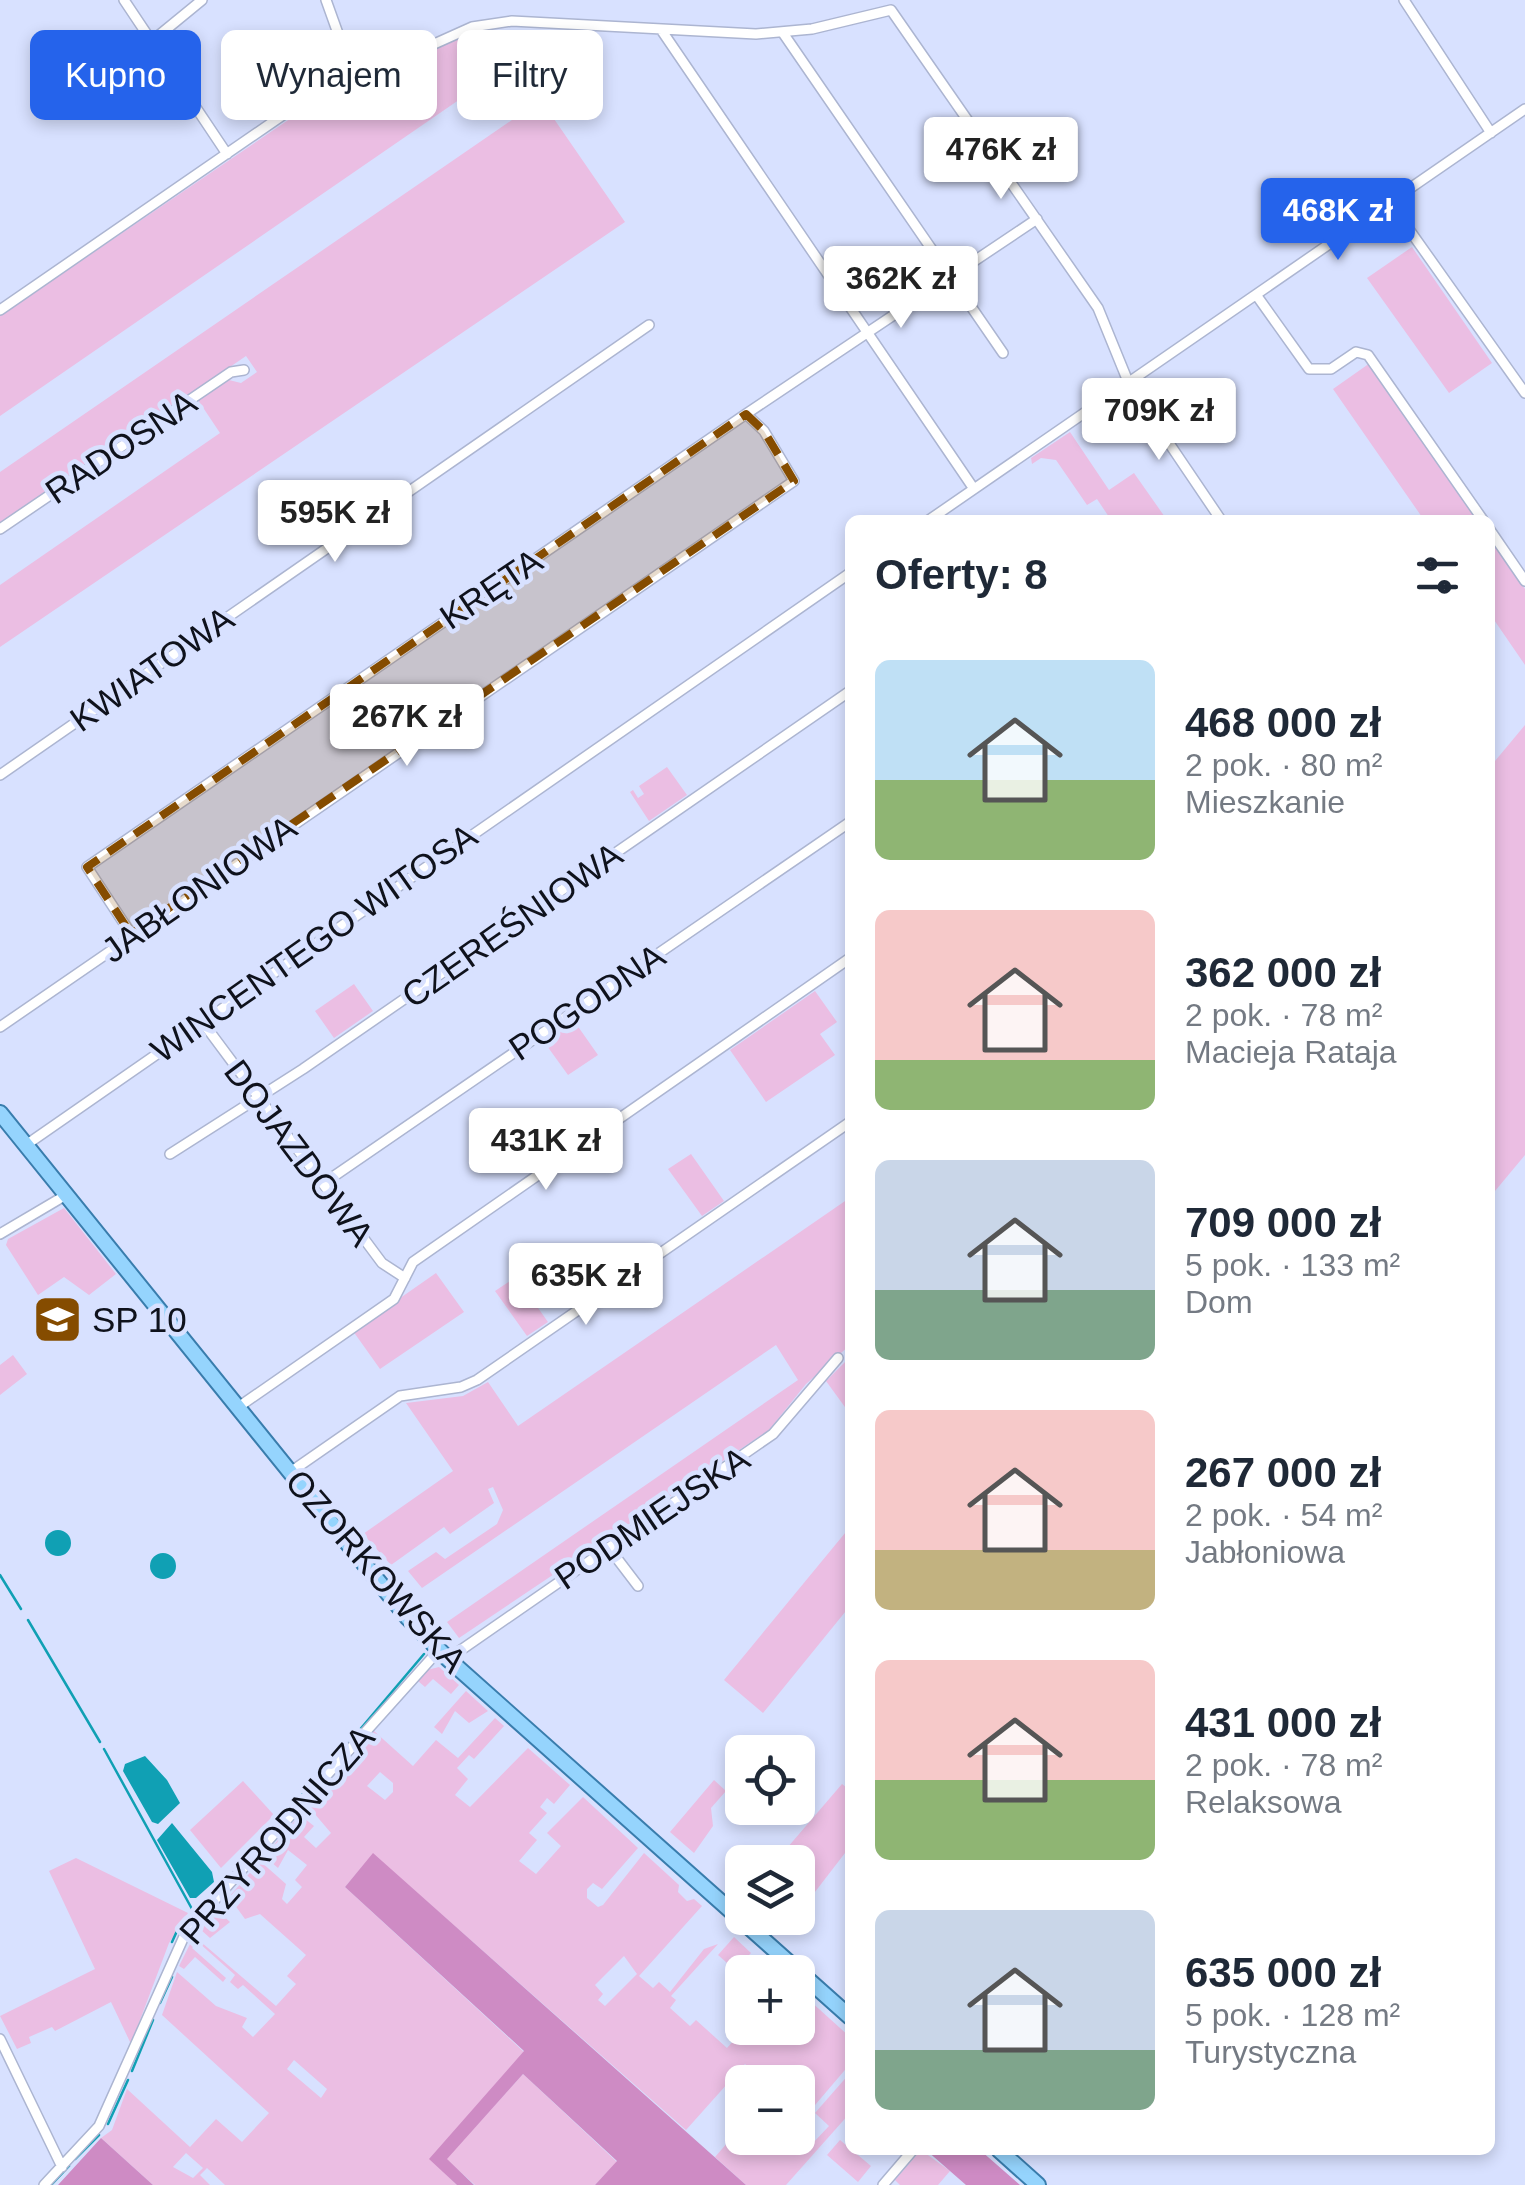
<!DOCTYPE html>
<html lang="pl">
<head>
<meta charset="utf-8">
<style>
  body { margin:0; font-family:Helvetica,sans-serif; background:#f6f6f7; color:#1f2937; height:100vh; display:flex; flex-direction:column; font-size:38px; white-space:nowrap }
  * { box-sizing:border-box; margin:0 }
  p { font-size:32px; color:#747a83 }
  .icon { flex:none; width:55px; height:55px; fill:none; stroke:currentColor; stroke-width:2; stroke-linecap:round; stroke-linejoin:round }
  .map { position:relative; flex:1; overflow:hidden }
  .drawer { position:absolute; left:845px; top:515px; width:650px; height:1640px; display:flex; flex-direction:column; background:#fff; border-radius:15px; box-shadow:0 5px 15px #0003 }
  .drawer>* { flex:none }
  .hud { position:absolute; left:30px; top:30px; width:665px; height:90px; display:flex; gap:20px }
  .tools { position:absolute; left:725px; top:1735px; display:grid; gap:20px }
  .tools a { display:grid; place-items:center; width:90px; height:90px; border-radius:15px; background:#fff; box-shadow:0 5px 15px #0003; font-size:50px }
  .price { position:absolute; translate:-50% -85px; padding:0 22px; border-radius:10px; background:#fff; color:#222; font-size:32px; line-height:65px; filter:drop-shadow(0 2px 5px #0008) }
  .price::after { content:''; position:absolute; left:50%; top:60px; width:30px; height:22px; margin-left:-15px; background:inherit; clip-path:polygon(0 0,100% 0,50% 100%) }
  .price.selected { background:#2563eb; color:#fff }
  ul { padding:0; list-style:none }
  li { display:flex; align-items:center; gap:30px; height:250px; padding:0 30px }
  li span { display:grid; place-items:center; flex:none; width:280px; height:200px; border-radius:15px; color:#555 }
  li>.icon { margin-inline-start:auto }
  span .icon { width:120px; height:120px; fill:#fffc; stroke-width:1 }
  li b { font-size:42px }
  h2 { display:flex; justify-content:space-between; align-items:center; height:120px; padding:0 30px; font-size:42px }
  .pill { padding:0 35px; border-radius:15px; background:#fff; box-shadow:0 5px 15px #0003; font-size:35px; line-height:90px }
  .pill.selected { background:#2563eb; color:#fff }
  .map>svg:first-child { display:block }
  .green { fill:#ebbee3; fill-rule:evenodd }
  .forest { fill:#ce8bc4 }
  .water { fill:#10a0b4 }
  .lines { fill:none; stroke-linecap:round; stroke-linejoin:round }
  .stream { stroke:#10a0b4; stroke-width:2.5 }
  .street-casing { stroke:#acb5d1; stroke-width:12 }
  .primary-casing { stroke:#397dad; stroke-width:18 }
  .street { stroke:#fff; stroke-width:9 }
  .primary { stroke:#95d4fd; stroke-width:14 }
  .marked { fill:#854c00; fill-opacity:0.2; stroke:#854c00; stroke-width:8; stroke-dasharray:20 12; stroke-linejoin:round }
  .labels { text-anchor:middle; stroke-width:9; stroke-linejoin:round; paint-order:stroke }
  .street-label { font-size:35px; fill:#0f121c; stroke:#d8e1ff }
  .poi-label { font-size:35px; fill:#0f121c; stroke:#d8e1ff; text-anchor:start }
</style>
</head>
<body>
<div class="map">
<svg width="1525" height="2185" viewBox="0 0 1525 2185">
  <rect width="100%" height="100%" fill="#d8e1ff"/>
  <path class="green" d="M490,29L514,62L0,416V316L303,110L469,34Z
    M541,100L625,222L0,647V585L220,433L198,400L229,380L241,383L257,372L246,356L0,524V472Z
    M1412,247L1492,363L1449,393L1367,278Z
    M1370,363L1478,520H1424L1333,389Z
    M1070,432L1109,490L1134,473L1167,520H1111L1097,499L1087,505L1056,460L1041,458L1032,464L1031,458Z
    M1490,538L1525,589V665L1490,614Z
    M1525,725V1155L1490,1197V767Z
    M667,767L687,795L649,821L630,792L633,790L638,798L644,794L639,786Z
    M354,984L373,1011L334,1038L315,1011Z
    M815,991L837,1022L820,1034L835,1055L766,1102L730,1050Z
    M572,1018L598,1055L568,1075L542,1039Z
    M691,1154L724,1201L702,1216L668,1169Z
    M848,1199L850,1345L806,1384L769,1430L459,1638L447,1622L798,1380L776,1345L422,1588L408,1571L436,1552L445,1559L497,1524L503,1510L493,1487L488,1489L494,1503L450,1534L444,1527L391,1565L363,1534L453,1471L406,1403L463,1396L488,1382L518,1426Z
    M64,1208L116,1274L89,1295L64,1277L38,1295L6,1245L8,1239Z
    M436,1273L464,1312L380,1369L353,1331Z
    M516,1277L548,1322L527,1336L495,1291Z
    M13,1355L27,1374L0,1395V1365Z
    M850,1357V1414L826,1381Z
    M850,1527V1606L763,1713L724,1680Z
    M439,1667L459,1685L451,1694L433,1679L425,1687L418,1681L427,1670Z
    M466,1691L488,1711L469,1723L455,1711L442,1734L434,1727Z
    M495,1718L504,1726L474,1759L469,1755L457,1768L468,1779L455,1795L470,1807L528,1748L570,1785L554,1804L547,1798L540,1807L547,1813L529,1833L537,1840L519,1861L536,1874L561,1846L547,1833L583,1797L638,1848L602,1889L593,1883L587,1889V1898L598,1907L603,1905L644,1853L679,1885L678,1892L687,1901L694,1899L702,1906L639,1976L653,1988L659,1982L670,1992L704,1949L718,1944L671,1996L676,2000L670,2008L690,2026L696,2020L727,2048L745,2028H798V1990L850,2037V2064L798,2125V2082H765L745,2064L686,2130L373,1854L345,1887L524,2052L430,2159L457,2185H225L207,2168L200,2175L210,2185H153L101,2138L112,2130L127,2089L190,2147L216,2119L242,2142L269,2113L162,2015L177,1972L216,2006L247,2018L242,2027L253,2037L275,2014L243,1985L238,1989L230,1982L235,1975L198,1942L192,1948L226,1978L223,1982L195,1957L184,1969L179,1966L194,1936L276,2006L296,1984L287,1976L306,1955L260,1914L245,1919L229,1897L260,1861L286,1884L282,1899L287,1904L302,1887L295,1880L307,1865L288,1850L278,1868L264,1856L300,1815L314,1826L304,1837L316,1848L331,1833L308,1806L360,1753L359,1747L374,1731L413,1766L436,1740L458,1758ZM380,1772L393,1783V1792L385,1800L367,1786ZM624,1956L637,1974L605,2006L598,2000L603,1994L595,1985ZM294,2060L327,2089L321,2098L287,2069ZM186,2153L203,2168L193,2178L173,2167Z
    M714,1780L726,1791L711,1808L713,1826L694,1853L670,1832Z
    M243,1781L274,1815L221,1868L190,1830Z
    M842,1784L850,1790V1856L845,1853L798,1914V1862H775Z
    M76,1858L188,1913L169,1943L131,2044L111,2002L55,2031L52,2027L29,2037L31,2043L17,2049L0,2016L95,1969L49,1871Z
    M217,1910L230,1922L210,1938L200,1929Z
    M734,1937L751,1953L735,1970L718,1955Z
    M850,2073V2113L786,2185H746L715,2157L742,2126V2138H798V2131L812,2144L829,2126L815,2113Z
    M523,2074L617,2162L595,2185H475L446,2159Z
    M840,2140L871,2166L858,2182L827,2155Z
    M921,2150L950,2171L938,2185H900L895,2180Z"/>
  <path class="forest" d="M373,1853L746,2185H595L617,2161L523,2074L447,2159L474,2185H457L429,2159L524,2051L345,1887Z
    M101,2138L153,2185H58Z
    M926,2150H980L1020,2185H966Z"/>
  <path class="water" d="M45 1543a13 13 0 1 1 26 0a13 13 0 1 1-26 0Z
    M150 1566a13 13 0 1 1 26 0a13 13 0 1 1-26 0Z
    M145,1756L167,1780L180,1803L158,1824L152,1822L123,1771L125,1764Z
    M172,1823L212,1872L214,1882L196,1898H190L157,1840Z"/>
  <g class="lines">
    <path class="stream" d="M0,1575L21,1609
      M28,1620L100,1742
      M357,1733L424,1654
      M104,1749L192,1909
      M315,1781L348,1743
      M230,1877L308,1788
      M181,1924L211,1898
      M172,1942L177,1931
      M160,2003L172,1977
      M132,2071L153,2020
      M108,2124L128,2080
      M75,2159L99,2135
      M51,2185L69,2166"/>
    <defs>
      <path id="street" d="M124,0L227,154
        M326,0L354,78
        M1404,0L1491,133
        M662,31L974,489
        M783,33L1003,353
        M152,41L202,0
        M1391,204L1525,393
        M1257,296L1309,369H1331L1356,352L1368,355L1483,520
        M0,310L296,106L472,27L512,21L756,34L812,29L891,10L1098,308L1129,384L1221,520
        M746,414L1037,219
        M929,520L1525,109
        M0,529L231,372L244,370
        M1490,530L1525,581
        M0,775L649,325
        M201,1020L382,1263L405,1278
        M0,1027L794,481L764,431L746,414L87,867L131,934
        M26,1145L850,573
        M170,1154L303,1069L850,691
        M324,1183L850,822
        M0,1234L66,1195
        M237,1408L394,1299L413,1262L850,958
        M289,1473L400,1396L461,1387L477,1380L850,1122
        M609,1548L638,1586
        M448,1659L773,1434L838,1358
        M0,2039L62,2167
        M44,2185L99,2126L186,1932L439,1650
        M883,2185L913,2150"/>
      <path id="primary" d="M0,1113L408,1618L448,1659L850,2017
        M999,2150L1038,2185"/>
    </defs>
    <use href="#street" class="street-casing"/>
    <use href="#primary" class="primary-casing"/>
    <use href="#street" class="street"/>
    <use href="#primary" class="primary"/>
  </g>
  <path class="marked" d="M746,414L764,431L794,481L131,934L87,867Z"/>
  <defs>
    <symbol id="school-square" viewBox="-11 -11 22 22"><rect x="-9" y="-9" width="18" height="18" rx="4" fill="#854c00" stroke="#d8e1ff"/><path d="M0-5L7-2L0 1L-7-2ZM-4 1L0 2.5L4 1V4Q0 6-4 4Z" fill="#fff"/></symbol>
  </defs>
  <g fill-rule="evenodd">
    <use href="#school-square" x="30" y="1292" width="55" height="55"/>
  </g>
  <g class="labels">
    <g class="street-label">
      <text transform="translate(121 447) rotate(-34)" y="12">RADOSNA</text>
      <text transform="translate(491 589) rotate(-34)" y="12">KRĘTA</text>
      <text transform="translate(152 669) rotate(-35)" y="12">KWIATOWA</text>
      <text transform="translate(199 889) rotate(-35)" y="12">JABŁONIOWA</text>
      <text transform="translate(512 925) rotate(-35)" y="12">CZEREŚNIOWA</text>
      <text transform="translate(314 943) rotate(-35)" y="12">WINCENTEGO WITOSA</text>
      <text transform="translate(587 1002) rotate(-34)" y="12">POGODNA</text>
      <text transform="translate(299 1153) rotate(53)" y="12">DOJAZDOWA</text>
      <text transform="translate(652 1518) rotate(-34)" y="12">PODMIEJSKA</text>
      <text transform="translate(376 1571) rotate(49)" y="12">OZORKOWSKA</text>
      <text transform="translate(277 1835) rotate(-49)" y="12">PRZYRODNICZA</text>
    </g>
    <g class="poi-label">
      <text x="92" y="1332">SP 10</text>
    </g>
  </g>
</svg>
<div class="tools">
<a><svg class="icon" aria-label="locate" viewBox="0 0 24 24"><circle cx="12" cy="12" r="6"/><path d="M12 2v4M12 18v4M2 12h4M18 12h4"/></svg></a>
<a><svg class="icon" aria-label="layers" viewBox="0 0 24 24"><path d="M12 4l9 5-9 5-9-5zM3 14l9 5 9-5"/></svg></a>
<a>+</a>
<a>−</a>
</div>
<b class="price" style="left:1001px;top:202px">476K zł</b>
<b class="price selected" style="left:1338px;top:263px">468K zł</b>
<b class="price" style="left:901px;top:331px">362K zł</b>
<b class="price" style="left:1159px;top:463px">709K zł</b>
<b class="price" style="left:335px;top:565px">595K zł</b>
<b class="price" style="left:407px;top:769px">267K zł</b>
<b class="price" style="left:546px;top:1193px">431K zł</b>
<b class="price" style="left:586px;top:1328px">635K zł</b>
<div class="hud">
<a class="pill selected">Kupno</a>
<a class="pill">Wynajem</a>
<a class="pill">Filtry</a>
</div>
<section class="drawer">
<h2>Oferty: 8<svg class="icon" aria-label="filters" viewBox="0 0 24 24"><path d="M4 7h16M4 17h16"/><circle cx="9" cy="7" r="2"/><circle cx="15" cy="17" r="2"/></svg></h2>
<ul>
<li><span style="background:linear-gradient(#bfe0f5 60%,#8fb573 0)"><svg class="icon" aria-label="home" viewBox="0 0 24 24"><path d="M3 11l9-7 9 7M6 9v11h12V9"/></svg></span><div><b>468 000 zł</b><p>2 pok. · 80 m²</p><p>Mieszkanie</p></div></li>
<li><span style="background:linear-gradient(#f6c9c9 75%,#8fb573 0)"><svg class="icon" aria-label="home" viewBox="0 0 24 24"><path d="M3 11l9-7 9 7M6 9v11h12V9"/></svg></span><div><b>362 000 zł</b><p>2 pok. · 78 m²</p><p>Macieja Rataja</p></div></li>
<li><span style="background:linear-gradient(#c9d6e8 65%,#7fa58c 0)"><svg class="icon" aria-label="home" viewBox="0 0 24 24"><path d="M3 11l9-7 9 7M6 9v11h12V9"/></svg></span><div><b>709 000 zł</b><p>5 pok. · 133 m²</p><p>Dom</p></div></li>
<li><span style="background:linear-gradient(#f6c9c9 70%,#c2b280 0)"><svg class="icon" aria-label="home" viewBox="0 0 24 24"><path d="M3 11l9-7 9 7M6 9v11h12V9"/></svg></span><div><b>267 000 zł</b><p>2 pok. · 54 m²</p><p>Jabłoniowa</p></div></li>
<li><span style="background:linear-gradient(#f6c9c9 60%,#8fb573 0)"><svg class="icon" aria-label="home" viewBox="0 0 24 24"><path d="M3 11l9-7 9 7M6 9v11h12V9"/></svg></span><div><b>431 000 zł</b><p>2 pok. · 78 m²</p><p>Relaksowa</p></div></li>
<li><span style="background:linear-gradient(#c9d6e8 70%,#7fa58c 0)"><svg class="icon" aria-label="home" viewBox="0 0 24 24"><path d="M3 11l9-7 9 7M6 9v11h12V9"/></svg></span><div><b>635 000 zł</b><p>5 pok. · 128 m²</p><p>Turystyczna</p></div></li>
</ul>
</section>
</div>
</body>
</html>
